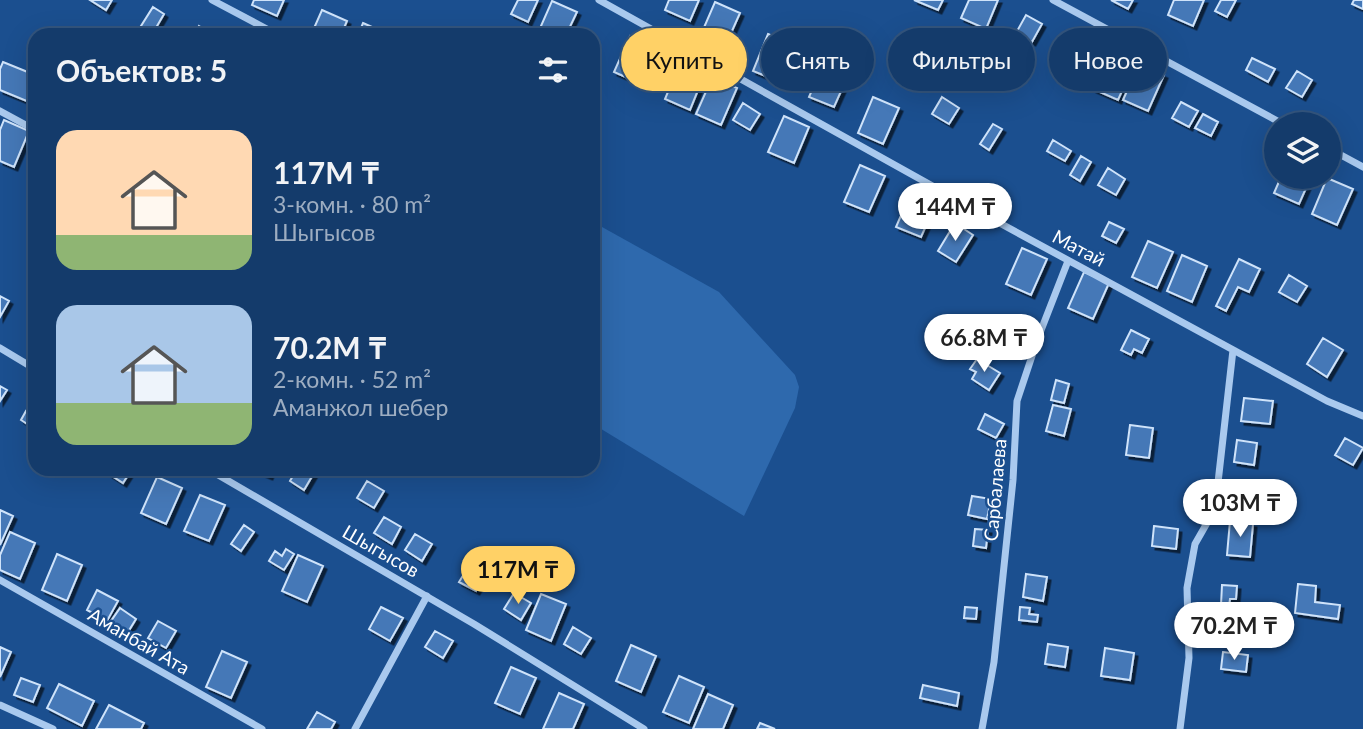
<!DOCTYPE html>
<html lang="ru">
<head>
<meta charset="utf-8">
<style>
  body { margin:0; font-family:Lato,sans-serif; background:#214673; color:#f1f3f6; height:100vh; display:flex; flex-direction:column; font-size:26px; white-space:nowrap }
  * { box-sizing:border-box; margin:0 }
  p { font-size:23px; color:#9dadc1 }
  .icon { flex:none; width:38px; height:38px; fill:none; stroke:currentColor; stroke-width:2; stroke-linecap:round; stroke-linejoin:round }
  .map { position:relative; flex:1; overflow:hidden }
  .details { position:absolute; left:28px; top:28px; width:572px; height:448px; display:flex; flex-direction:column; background:#143b6b; border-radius:21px; box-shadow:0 7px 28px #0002,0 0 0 2px #33557e }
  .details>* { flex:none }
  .banner { position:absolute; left:621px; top:28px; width:635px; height:63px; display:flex; gap:14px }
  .tools { position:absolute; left:1264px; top:112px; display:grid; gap:14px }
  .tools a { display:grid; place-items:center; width:77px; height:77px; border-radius:50%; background:#143b6b; box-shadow:0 7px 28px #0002,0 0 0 2px #33557e; font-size:35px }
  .price { position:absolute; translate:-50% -60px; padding:0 16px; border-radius:24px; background:#fff; color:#222; font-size:23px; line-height:46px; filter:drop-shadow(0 2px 4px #0008) }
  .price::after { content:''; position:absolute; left:50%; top:42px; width:21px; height:16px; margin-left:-10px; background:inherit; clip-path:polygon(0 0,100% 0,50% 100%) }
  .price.current { background:#ffd166; color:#111 }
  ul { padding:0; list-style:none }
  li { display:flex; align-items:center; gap:21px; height:175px; padding:0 28px }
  li span { display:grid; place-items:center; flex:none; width:196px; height:140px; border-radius:21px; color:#555 }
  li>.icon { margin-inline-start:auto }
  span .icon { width:84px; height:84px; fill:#fffc; stroke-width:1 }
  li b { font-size:30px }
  h2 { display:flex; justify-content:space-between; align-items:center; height:84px; padding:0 28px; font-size:30px }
  .chip { padding:0 24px; border-radius:32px; background:#143b6b; box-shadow:0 7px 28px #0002,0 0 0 2px #33557e; font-size:24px; line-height:63px }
  .chip.current { background:#ffd166; color:#111 }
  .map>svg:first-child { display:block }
  .green { fill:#2e69ad }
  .building { fill:#4478b7; stroke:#cfe3fa; stroke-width:2; filter:url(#shadow) }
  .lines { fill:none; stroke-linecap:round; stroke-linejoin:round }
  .minor { stroke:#a9c9ee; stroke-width:7 }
  .labels { text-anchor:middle; stroke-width:5; stroke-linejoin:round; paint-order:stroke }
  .street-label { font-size:19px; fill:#fff; stroke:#1b4f8f }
</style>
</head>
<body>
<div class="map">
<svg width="1363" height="729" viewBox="0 0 1363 729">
  <defs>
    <filter id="shadow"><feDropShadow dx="3.5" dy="3.5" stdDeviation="0" flood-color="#0009"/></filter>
  </defs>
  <rect width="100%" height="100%" fill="#1b4f8f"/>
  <path class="green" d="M593,222L719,292L795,375L799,387L795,408L744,516L593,424Z"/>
  <path class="building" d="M90,0H112L106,10Z
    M254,0H284L277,16L252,5Z
    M518,0H538L528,22L511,14Z
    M669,0H699L690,21L665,10Z
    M914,0H943L938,10Z
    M969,0H998L986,29L961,18Z
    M1111,0H1133L1128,9Z
    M1174,0H1204L1193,26L1168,15Z
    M1221,0H1236L1227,17L1215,11Z
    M1354,0H1363V9L1352,4Z
    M552,1L577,12L566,35H537Z
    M715,2L740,13L724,49L699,39Z
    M153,7L164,14L153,33L141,26Z
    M322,10L347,21L341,35H311Z
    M1026,15L1042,24L1032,42L1016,33Z
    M363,23L388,34L387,35H358Z
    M199,26L214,35H194Z
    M816,31L831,38L821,57L806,49Z
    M768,34L793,45L778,81L753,71Z
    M630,36L655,47L639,83L614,72Z
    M1066,36L1082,46L1071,63L1056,54Z
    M1108,53L1134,64L1118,100L1093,89Z
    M1252,58L1275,69L1268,82L1246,70Z
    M825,60L850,71L834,107L809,97Z
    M3,62L35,75V88L29,102L0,90V69Z
    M680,63L705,73L690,110L665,99Z
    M1139,64L1164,75L1148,111L1123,100Z
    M1297,71L1312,80L1302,97L1286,88Z
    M712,78L737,88L721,125L696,114Z
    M873,97L899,108L883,144L858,133Z
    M942,97L959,108L949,124L932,114Z
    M1181,102L1198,111L1189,127L1172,118Z
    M743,103L760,114L750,130L733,120Z
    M1203,114L1218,122L1211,136L1195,128Z
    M784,116L809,127L794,163L768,152Z
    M4,120L29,131L14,167L0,161V130Z
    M993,124L1002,129L989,150L980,144Z
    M1053,140L1071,151L1065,161L1047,151Z
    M1081,156L1091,162L1080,181L1070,175Z
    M860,165L885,176L869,212L844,202Z
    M1108,168L1125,179L1116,195L1098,185Z
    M1281,177H1311L1299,204L1274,193Z
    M1327,178L1353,189L1337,225L1312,214Z
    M912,190L937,201L921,237L896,227Z
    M1109,222L1124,229L1116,243L1102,236Z
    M955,223L973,235L956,262L938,251Z
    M1148,241L1173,252L1157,288L1132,277Z
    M1022,248L1047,259L1031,295L1006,284Z
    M1182,255L1207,266L1192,302L1167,291Z
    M1239,259L1260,269L1249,292L1238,287L1226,311L1216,306Z
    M1084,272L1109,283L1093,319L1068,308Z
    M1289,275L1307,286L1297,302L1279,292Z
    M0,296L9,301L0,317Z
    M1131,330L1149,339L1142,353L1134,349L1131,355L1121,350Z
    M1323,338L1343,350L1327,377L1307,364Z
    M977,359L1000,373L989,390L972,379L976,372L970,369Z
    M1056,380L1069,384L1064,403L1051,400Z
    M0,386L7,390L0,401Z
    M1244,398L1273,401L1270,424L1241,421Z
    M1053,405L1071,409L1064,436L1046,431Z
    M35,407V429L21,420L26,411L31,414Z
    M985,414L1004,424L996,438L978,429Z
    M1130,425L1153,428L1149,458L1126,455Z
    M1345,438L1363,448L1353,465L1335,455Z
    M1237,440L1257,443L1254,465L1234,462Z
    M113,469H132L123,483L109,474Z
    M252,469H272L269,476Z
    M297,469H307L314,473L304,490L290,481Z
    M157,477L182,488L166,524L141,513Z
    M367,481L384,491L374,508L357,498Z
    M200,495L225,505L209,541L184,531Z
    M972,496L991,499L987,519L968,515Z
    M0,510L13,516L0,545Z
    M384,517L401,527L392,544L374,533Z
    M1230,521L1253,524L1250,557L1227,555Z
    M244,525L254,532L241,551L231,544Z
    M1154,526L1178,529L1176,549L1152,546Z
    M975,529L988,530L986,548L973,546Z
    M10,532L35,543L20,579L0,570V555Z
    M415,534L432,544L422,561L405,550Z
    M286,549L294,554L284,570L269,561L275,551L282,556Z
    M57,554L82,565L67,601L42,590Z
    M298,555L323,566L307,602L282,591Z
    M467,569L484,578L476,591L459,582Z
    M1026,574L1047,577L1043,601L1023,597Z
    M1298,584L1316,586L1315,602L1340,605L1338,619L1295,613Z
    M1222,585L1237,586L1236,599H1230L1229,606L1221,605Z
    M97,590L118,601L107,621L87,610Z
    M514,593L531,603L521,620L504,609Z
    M541,594L566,604L551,641L526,630Z
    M381,607L403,618L390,641L369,629Z
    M965,607L977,608L976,619L964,618Z
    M1020,607L1030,608L1029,614L1038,615L1037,622L1019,620Z
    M120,608L136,619L128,632L111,621Z
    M158,621L176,631L166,648L148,638Z
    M573,627L591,638L581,654L564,644Z
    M435,631L453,641L443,658L425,647Z
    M1048,644L1068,647L1065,667L1045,664Z
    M631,645L656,656L641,692L616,681Z
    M0,647L11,652L0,677Z
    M1105,648L1134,653L1130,680L1101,676Z
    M222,651L247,662L231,698L206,687Z
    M1223,652L1248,655L1246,672L1221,669Z
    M511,667L536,678L520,714L495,703Z
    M679,676L704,687L689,723L663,712Z
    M21,678L40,685L33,702L14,695Z
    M59,684L94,701L82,726L47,708Z
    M923,685L959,693L957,706L920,698Z
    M559,693L584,704L573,729H543Z
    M708,694L733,705L723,729H693Z
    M109,705L144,723L141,729H96Z
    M317,712L335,722L331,729H307Z
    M760,723L775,729H757Z"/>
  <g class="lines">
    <path class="minor" d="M212,0L278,35
      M599,0L972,208L1327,401L1363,416
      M1053,0L1283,124
      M0,111L35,130
      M1328,148L1363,167
      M0,348L35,369
      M208,469L474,624L644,729
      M0,580L262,729
      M0,705L53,729
      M355,729L427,596
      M982,729L994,662L1013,480L1017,401L1038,338L1068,261
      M1180,729L1189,658L1187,588L1195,544L1215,509L1233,350"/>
  </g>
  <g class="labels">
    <g class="street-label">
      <text transform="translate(1079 248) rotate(28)" y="7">Матай</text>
      <text transform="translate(995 490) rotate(-85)" y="7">Сарбалаева</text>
      <text transform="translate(381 551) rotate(30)" y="7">Шыгысов</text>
      <text transform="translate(139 641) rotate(30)" y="7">Аманбай Ата</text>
    </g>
  </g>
</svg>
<div class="tools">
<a><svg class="icon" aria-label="layers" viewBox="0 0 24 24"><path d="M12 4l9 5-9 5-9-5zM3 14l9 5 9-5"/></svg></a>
</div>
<b class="price" style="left:955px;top:243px">144M ₸</b>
<b class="price" style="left:984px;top:374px">66.8M ₸</b>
<b class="price" style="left:1240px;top:539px">103M ₸</b>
<b class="price current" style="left:518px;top:606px">117M ₸</b>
<b class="price" style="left:1234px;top:662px">70.2M ₸</b>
<div class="banner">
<a class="chip current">Купить</a>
<a class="chip">Снять</a>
<a class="chip">Фильтры</a>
<a class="chip">Новое</a>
</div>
<section class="details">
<h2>Объектов: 5<svg class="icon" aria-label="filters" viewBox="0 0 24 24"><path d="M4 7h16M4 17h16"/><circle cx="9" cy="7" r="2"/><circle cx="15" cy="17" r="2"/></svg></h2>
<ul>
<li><span style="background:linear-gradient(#ffd9b3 75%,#8fb573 0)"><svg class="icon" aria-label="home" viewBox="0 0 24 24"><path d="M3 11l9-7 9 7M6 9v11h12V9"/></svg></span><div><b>117M ₸</b><p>3-комн. · 80 m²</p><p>Шыгысов</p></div></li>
<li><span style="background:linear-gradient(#a9c7e8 70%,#8fb573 0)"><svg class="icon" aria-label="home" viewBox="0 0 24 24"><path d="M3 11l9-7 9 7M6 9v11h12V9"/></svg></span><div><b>70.2M ₸</b><p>2-комн. · 52 m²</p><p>Аманжол шебер</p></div></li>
</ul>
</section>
</div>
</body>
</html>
